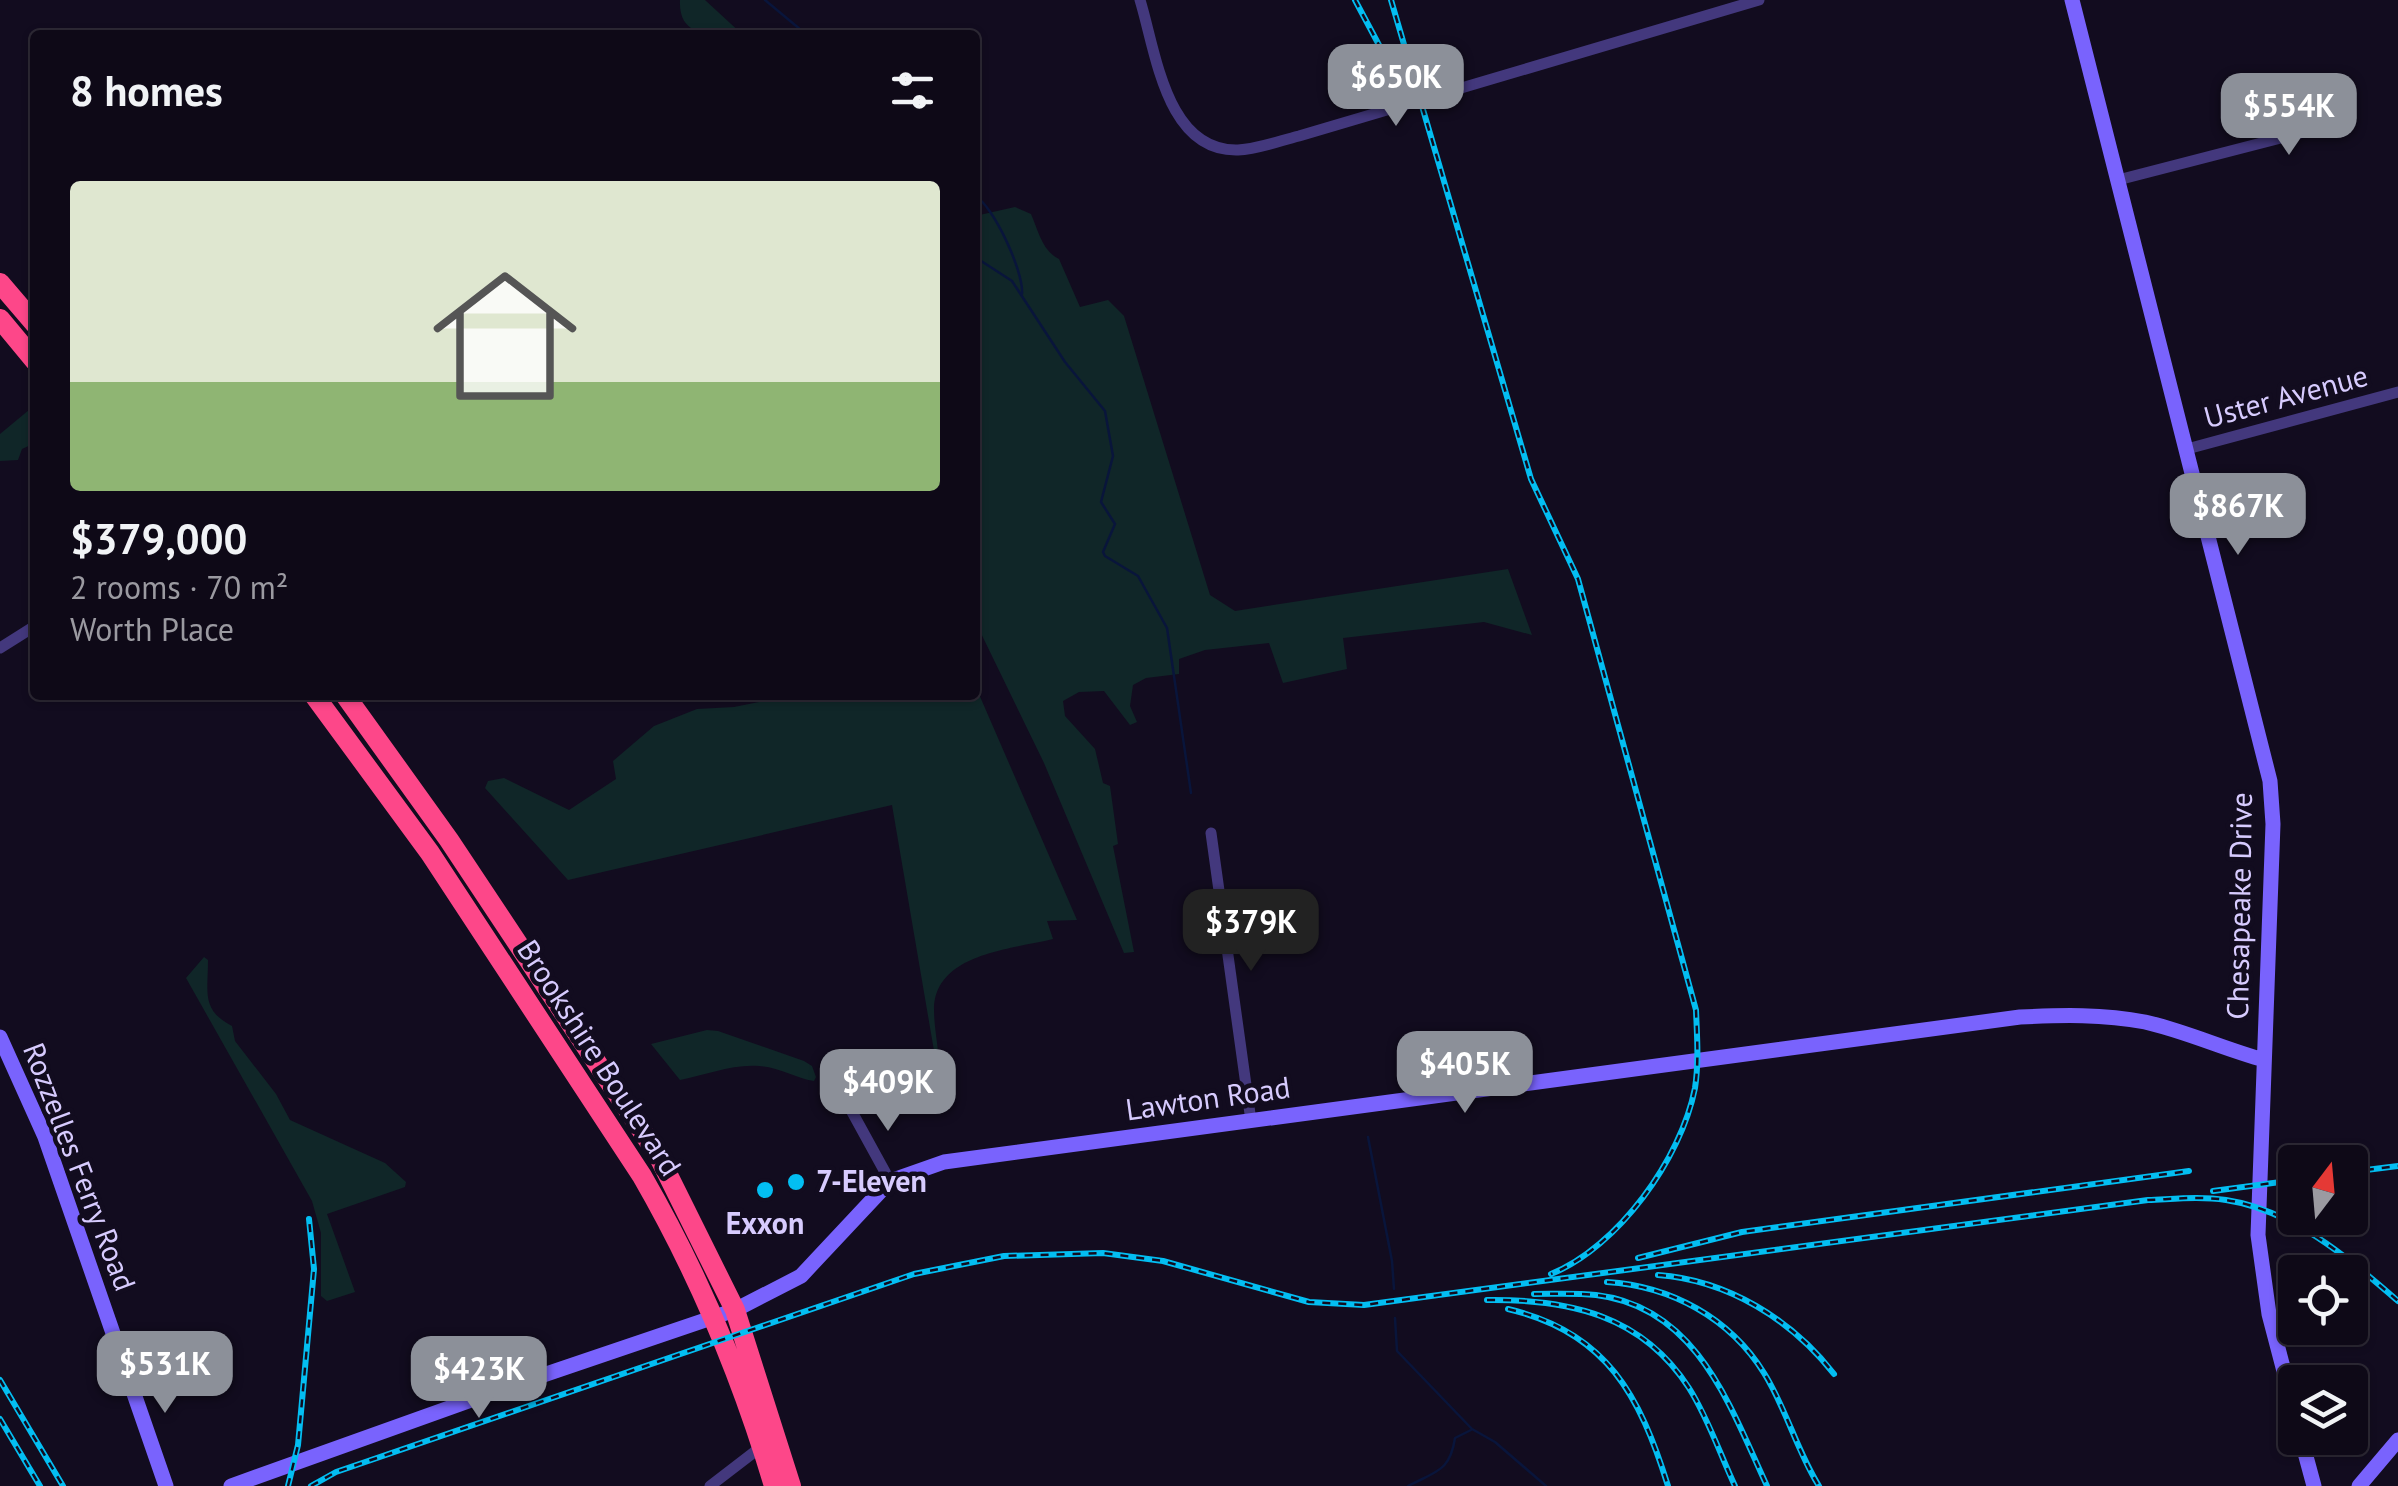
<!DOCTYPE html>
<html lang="en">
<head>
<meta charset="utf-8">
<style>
  body { margin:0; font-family:"PT Sans",sans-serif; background:#171220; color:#f1f3f6; height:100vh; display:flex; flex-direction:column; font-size:38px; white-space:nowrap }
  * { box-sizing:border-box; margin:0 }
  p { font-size:32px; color:#9b9aa1 }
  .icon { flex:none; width:55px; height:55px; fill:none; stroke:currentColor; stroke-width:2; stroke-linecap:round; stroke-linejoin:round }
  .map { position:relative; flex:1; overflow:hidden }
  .drawer { position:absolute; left:30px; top:30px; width:950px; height:670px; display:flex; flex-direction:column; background:#0e0917; border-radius:10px; box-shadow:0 2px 8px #0004,0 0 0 2px #2e2a36 }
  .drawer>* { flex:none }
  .needle { width:65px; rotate:16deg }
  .fabs { position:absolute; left:2278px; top:1145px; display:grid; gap:20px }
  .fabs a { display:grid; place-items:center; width:90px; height:90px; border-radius:10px; background:#0e0917; box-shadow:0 2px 8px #0004,0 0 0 2px #2e2a36; font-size:50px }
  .price { position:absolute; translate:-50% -85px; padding:0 22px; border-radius:20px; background:#8c9099; color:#fff; font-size:32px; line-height:65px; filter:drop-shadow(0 2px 5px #0008) }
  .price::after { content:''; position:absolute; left:50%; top:60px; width:30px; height:22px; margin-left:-15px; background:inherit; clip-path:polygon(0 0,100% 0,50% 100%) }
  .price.active { background:#222; color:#fff }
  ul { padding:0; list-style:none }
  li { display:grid; align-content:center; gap:20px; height:530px; padding:0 40px }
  li span { display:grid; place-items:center; height:310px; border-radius:10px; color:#555 }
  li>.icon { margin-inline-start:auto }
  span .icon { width:180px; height:180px; fill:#fffc; stroke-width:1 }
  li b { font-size:42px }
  h2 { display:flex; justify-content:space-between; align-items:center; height:120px; padding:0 40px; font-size:42px }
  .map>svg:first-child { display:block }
  .green { fill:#102628 }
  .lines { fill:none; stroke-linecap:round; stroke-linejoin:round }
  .stream { stroke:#09153b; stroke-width:2.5 }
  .street { stroke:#43387d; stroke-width:11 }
  .secondary { stroke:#7963fd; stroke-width:15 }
  .highway { stroke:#fd4789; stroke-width:20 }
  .rail-casing { stroke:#03bef2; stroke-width:6 }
  .rail { stroke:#120c1f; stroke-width:2.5; stroke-dasharray:8; stroke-linecap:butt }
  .poi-dot { fill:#03bef2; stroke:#120c1f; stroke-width:4 }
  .labels { text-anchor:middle; stroke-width:9; stroke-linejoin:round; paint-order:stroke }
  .street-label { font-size:30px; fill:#d7cbfe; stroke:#120c1f }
  .poi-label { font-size:30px; font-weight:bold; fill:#d7cbfe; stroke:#120c1f; text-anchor:start }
</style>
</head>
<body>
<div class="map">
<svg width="2398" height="1486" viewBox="0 0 2398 1486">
  <rect width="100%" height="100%" fill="#120c1f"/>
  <path class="green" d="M680,0H705L743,35C713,35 678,39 680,0Z
    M1015,207L1031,214C1038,230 1042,251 1059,259L1080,307L1108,300L1124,316L1210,595L1235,611L1508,569L1532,635L1484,622L1343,638L1347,669L1283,683L1269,643L1205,650L1179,659V674L1146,678L1133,685L1130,706L1137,722L1130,725L1104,691L1079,692L1063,701L1065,716L1095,749L1103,783L1110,786L1118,844L1113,846L1134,952L1124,953L1044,763L975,621V216Z
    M35,405V443L22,449L18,460L0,461V434Z
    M975,685L1077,920L1047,921L1053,939C1013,949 935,953 934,1009C934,1033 941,1056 939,1080L892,805L568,880L485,788L488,781L504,778L569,810L616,779L613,761L654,726L697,709L734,707L795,695H975Z
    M204,957L208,960C208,992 201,1010 232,1026L235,1041L276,1094L290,1120L385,1163L406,1182L405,1187L327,1214L355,1292L327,1301L321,1296V1233L312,1201L186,978Z
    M707,1030L718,1031L804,1061L812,1066L816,1077L814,1081C795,1078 779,1067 759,1066C732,1064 706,1075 680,1080L651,1044Z"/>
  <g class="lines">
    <path class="stream" d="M765,0L807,35
      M975,196C993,205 1024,272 1022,294
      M975,257L1012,281L1065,362L1105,411L1113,456L1101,502L1115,524L1103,552L1105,556L1138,576L1167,628L1191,793
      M1368,1137L1392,1261L1394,1289
      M1395,1318L1397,1351L1472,1429L1495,1442L1546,1486
      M1408,1486C1437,1471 1450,1471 1455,1438L1471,1430"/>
    <path class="street" d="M1140,0C1156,52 1166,152 1238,150C1258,149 1279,141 1299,136L1759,0
      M2118,180L2339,123
      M2187,449L2398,392
      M0,648L35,626
      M1211,833L1251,1121
      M852,1091L851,1110L890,1181
      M710,1486L762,1446"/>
    <path class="secondary" d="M2072,0L2270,781L2273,824L2258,1235L2269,1314L2295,1413
      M0,1037L45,1137L166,1486
      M2301,1438L2314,1486
      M231,1486L502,1389L735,1310L801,1276L890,1181L944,1162L2020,1017C2062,1015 2103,1014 2145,1022C2185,1031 2224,1049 2264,1060
      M2359,1486L2398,1440"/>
    <path class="highway" d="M0,283L35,324
      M0,319L35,361
      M314,695L430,853L642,1176C698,1273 742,1378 774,1486
      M345,695L449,840L658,1155L735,1310L791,1486"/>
    <defs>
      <path id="rail" d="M1355,0L1411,105
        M1391,0L1531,479L1578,579L1696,1010C1697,1036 1699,1062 1695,1088C1681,1159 1618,1247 1551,1274
        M2350,1172L2398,1166
        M2213,1191L2295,1180
        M1638,1258L1742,1232L2189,1171
        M1658,1275C1728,1280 1792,1320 1834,1374
        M1607,1282C1671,1286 1730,1318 1764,1373C1786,1408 1797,1451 1819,1486
        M1534,1294C1555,1294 1576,1293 1596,1295C1697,1307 1730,1406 1767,1486
        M1487,1300C1569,1299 1642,1315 1689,1388C1708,1418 1720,1454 1735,1486
        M1508,1309C1607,1332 1640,1396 1668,1486
        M0,1380L63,1486
        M0,1419L40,1486
        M288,1486L298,1445L314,1269L309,1219
        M311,1486L336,1472L914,1274L1004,1256L1103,1253L1163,1261L1309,1302L1364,1305L2148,1200C2174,1199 2200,1196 2226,1200C2293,1210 2348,1258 2398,1301"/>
    </defs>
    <use href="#rail" class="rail-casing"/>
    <use href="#rail" class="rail"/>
  </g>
  <g class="poi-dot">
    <circle cx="796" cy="1182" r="10"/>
    <circle cx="765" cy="1190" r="10"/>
  </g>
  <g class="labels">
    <g class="street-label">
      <text transform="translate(2286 397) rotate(-15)" y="10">Uster Avenue</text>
      <text transform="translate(2240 906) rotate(-89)" y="10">Chesapeake Drive</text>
      <text transform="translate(599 1058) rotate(57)" y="10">Brookshire Boulevard</text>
      <text transform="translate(1208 1099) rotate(-8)" y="10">Lawton Road</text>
      <text transform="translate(79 1167) rotate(69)" y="10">Rozzelles Ferry Road</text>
    </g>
    <g class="poi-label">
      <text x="816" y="1192">7-Eleven</text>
      <text x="765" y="1234" text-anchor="middle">Exxon</text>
    </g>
  </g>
</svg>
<div class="fabs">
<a><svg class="needle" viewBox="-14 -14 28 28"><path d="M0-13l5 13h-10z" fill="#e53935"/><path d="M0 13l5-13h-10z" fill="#9b9aa1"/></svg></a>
<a><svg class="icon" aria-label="locate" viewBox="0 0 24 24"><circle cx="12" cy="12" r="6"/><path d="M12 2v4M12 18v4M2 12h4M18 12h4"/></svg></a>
<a><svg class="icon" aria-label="layers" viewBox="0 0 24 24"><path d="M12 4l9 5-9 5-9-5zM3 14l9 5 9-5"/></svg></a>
</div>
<b class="price" style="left:1396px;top:129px">$650K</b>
<b class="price" style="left:2289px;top:158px">$554K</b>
<b class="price" style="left:2238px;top:558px">$867K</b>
<b class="price active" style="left:1251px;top:974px">$379K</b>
<b class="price" style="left:1465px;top:1116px">$405K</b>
<b class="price" style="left:888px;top:1134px">$409K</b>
<b class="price" style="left:165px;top:1416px">$531K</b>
<b class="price" style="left:479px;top:1421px">$423K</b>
<section class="drawer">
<h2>8 homes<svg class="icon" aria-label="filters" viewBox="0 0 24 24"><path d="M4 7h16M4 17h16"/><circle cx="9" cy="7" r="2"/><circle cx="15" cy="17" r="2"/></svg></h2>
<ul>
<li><span style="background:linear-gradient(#dfe7d0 65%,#8fb573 0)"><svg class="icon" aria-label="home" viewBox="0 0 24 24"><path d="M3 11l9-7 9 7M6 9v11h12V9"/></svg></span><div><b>$379,000</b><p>2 rooms · 70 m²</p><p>Worth Place</p></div></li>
</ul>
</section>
</div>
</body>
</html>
